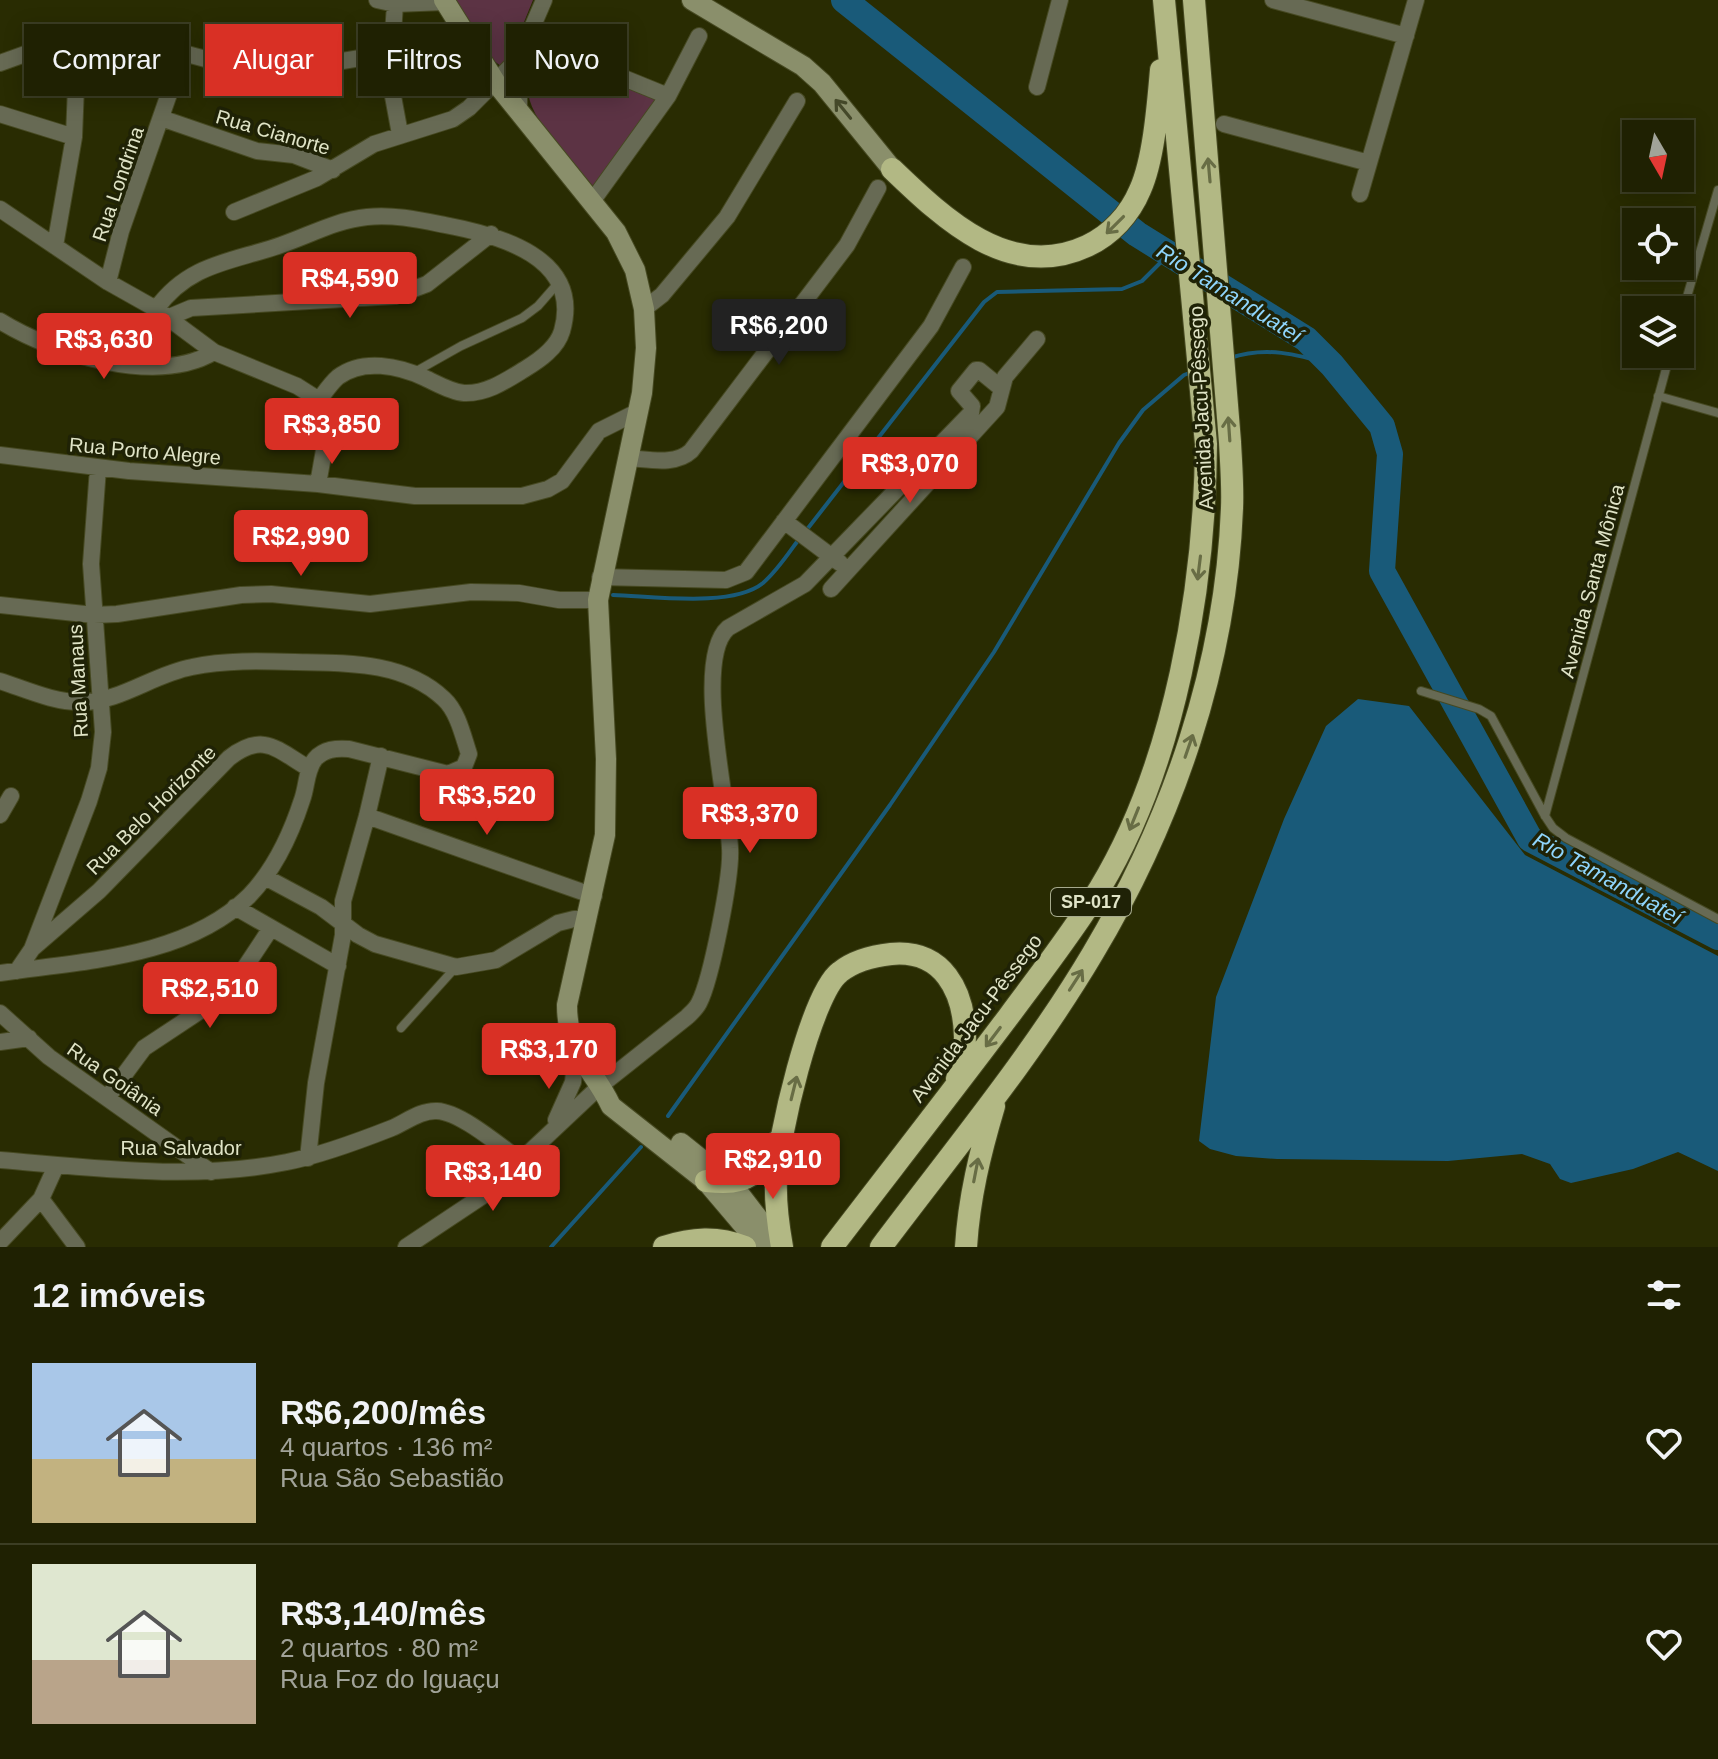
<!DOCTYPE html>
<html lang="pt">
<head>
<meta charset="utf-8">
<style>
  body { margin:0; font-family:Helvetica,sans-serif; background:#27290c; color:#f1f3f6; height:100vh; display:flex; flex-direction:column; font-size:30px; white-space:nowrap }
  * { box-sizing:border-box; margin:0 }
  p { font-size:26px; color:#a1a399 }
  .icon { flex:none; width:44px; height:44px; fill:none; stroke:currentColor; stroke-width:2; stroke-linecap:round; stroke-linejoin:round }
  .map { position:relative; height:1247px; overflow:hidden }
  .sheet { display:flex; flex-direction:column; background:#1f2102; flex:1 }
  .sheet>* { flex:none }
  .hud { position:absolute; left:24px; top:24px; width:800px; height:72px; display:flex; gap:16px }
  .needle { width:52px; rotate:171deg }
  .controls { position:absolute; left:1622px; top:120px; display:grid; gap:16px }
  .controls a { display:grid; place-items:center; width:72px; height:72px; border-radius:0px; background:#1f2102; box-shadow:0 4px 20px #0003,0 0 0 2px #3c3e24; font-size:40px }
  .price { position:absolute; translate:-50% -68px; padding:0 18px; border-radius:8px; background:#d93025; color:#fff; font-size:26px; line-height:52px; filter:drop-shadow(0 2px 4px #0008) }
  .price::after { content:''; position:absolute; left:50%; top:48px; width:24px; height:18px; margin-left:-12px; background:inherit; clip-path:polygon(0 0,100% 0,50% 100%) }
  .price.active { background:#222; color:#fff }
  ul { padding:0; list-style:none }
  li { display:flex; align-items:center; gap:24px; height:200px; padding:0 32px }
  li+li { border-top:2px solid #3c3e24 }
  li span { display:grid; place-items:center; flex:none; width:224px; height:160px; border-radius:0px; color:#555 }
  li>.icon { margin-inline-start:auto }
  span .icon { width:96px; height:96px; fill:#fffc; stroke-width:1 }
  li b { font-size:34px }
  h2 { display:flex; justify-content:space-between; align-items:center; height:96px; padding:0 32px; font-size:34px }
  .chip { padding:0 28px; border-radius:0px; background:#1f2102; box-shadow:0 4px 20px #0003,0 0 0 2px #3c3e24; font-size:28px; line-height:72px }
  .chip.active { background:#d93025; color:#fff }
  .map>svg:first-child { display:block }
  .green { fill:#5c3344 }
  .water { fill:#195a79 }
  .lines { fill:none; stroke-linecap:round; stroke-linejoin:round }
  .stream { stroke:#195a79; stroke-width:4 }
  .river { stroke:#195a79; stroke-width:26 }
  .service-casing { stroke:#464922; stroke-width:10 }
  .minor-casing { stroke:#464922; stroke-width:18 }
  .secondary-casing { stroke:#464922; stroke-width:22 }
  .trunk-casing { stroke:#464922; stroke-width:24 }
  .service { stroke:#676a54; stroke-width:8 }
  .minor { stroke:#676a54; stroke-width:16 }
  .secondary { stroke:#8a8f6b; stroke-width:20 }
  .trunk { stroke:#b2b884; stroke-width:22 }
  .oneway { stroke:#444829 }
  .oneway2 { stroke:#686d45 }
  .labels { text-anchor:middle; stroke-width:7; stroke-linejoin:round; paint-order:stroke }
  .shield { fill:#1f2206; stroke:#a6aa8d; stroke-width:2 }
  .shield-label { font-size:18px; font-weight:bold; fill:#e0e4c7 }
  .street-label { font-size:20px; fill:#e0e4c7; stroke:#1f2206 }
  .water-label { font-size:22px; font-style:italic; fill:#8fd5fc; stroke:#1f2206 }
</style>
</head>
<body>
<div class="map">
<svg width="1718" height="1247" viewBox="0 0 1718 1247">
  <rect width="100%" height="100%" fill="#292c02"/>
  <path class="green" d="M451,0H533L505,69L490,58Z
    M539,51L657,99L594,187C573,163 522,115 528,81C530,71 536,61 539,51Z"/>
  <path class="water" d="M1358,699L1409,706L1525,855L1718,956V1171L1678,1152L1633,1169L1571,1183L1560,1179L1550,1164L1522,1154L1448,1161L1277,1159L1236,1156L1210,1149L1199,1141L1216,997L1284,819L1326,726Z"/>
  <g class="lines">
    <path class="stream" d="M1230,358C1266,346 1297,354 1332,365
      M805,532L984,302L997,292L1122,289L1142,281L1168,255
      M613,595C652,596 732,608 763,583C777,571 788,554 799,539
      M668,1116L890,805L994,652L1119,443L1143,410L1184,375L1192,372
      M551,1247L641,1147"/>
    <path class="river" d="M844,0L1137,234L1306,339L1332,365L1382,426L1390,454L1382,571L1530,839L1718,937"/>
    <defs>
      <path id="service" d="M1680,321L1718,190
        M413,373L461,346L522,318L538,306L559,282
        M1658,396L1718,413
        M1421,691L1479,709L1491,716L1545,816L1553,828L1566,838L1718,919
        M1545,816L1670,354
        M401,1028L455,968"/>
      <path id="minor" d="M377,0L395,4L445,2
        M1273,0L1406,36
        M395,4L390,80L400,134
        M528,39L668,96
        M519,58V111
        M0,63L78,35L131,39L228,65L330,63L391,53
        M1037,87L1060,0
        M0,114L74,137
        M161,118L257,151L294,155L333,170
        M1224,124L1369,163
        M1360,194L1416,0
        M593,200L668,96L699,36
        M0,209L108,282L156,309L214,352L297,386L319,400L329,422L318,484
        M234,212L317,178L374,144L453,119L469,108L519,58L544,0
        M55,246L74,137L78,35
        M108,282L121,231L183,54
        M156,309C189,263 232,262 281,245C310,235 337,220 367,217C393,214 420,220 445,225C498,235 583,257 562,331C557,348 540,360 525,369C507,380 487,394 464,393C451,392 436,383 425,378C399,366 363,358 338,377C331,383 325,392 319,400
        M644,309L662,295L727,217L797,101
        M167,318L191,308L395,296L427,284L491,234
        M0,321C53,354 157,386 214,352
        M0,455L129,471L318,484L415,496H522L548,489L562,481L599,431L637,412
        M627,458C648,459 675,466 691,451L847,245L878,188
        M784,521L840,563
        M600,577L726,580L746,572L931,326L963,267
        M831,589L997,407L1005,377L1037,339
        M0,605L94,615L117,614L241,595L271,594L370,604L471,592L519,593L559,600H598
        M0,681C25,689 55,703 82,702C120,702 154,674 192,667C225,660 260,661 295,662C346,663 404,661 444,699C458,712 463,736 469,754L464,767L448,774L349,749C336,748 324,749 315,759C306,770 307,787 302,800C291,834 274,870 249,896C186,958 82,961 0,973
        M0,815L11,796
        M367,816L594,896
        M265,877L321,907L358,935L375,944L456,967L496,960L558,923L574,919H588
        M235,907L338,966
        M33,948L99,891L229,758C264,731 277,750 310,769
        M17,971L32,949L89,801L99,768L103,732L91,564L98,468
        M0,1013L49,1057L211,1172
        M0,1042L29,1038
        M107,1098L144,1048L221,997L236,981L271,928
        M556,1120L573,1082L576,1052
        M308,1158L316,1083L343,935V901L367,816L381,756
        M0,1160C95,1168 193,1181 287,1162C322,1155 359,1141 392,1128C406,1122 421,1110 437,1111C461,1112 501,1147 521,1161
        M41,1199L77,1247
        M0,1242L41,1199L56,1166
        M406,1247L484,1195L600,1086L687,1017C691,1013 696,1009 699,1003C711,980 732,875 730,848C728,802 693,659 728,628L805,584L971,413L972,406L959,391L976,370H979L1001,388"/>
      <path id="secondary" d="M444,0L496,83L616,232L635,270L644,309L646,348L642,393L598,600L606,759L605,835L567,1005C567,1054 593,1067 611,1106L706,1181L762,1247
        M692,0L803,66L822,83L892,169
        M681,1143L731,1183L780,1247"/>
      <path id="trunk" d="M892,169C944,219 1010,282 1087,246C1111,235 1130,214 1140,190C1154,159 1158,104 1161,70
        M706,1181C749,1185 755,1177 778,1141
        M664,1247C692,1238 717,1236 745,1247
        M782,1247C778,1224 775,1203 776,1180C777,1142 811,993 840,972C855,960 873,956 891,954C943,949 964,991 965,1037C965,1051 960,1066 957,1079
        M832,1247C891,1170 951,1093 1009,1016C1040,974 1073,932 1100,888C1175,764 1205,587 1206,444L1164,0
        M881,1247C953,1151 1032,1056 1093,953C1173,819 1226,665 1232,508C1233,486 1231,463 1230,442L1194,0
        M966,1247C969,1198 980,1153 994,1106"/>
    </defs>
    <use href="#service" class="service-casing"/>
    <use href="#minor" class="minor-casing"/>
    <use href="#secondary" class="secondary-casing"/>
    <use href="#trunk" class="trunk-casing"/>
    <use href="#service" class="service"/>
    <use href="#minor" class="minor"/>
    <use href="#secondary" class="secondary"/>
    <use href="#trunk" class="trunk"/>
  </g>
  <defs><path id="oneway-shaft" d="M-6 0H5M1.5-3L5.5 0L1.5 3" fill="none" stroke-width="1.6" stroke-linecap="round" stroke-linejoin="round" transform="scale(2)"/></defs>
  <use class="oneway" href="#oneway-shaft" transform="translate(843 109) rotate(-129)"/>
  <g class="oneway2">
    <use href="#oneway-shaft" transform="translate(1209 170) rotate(-95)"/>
    <use href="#oneway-shaft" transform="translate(1115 225) rotate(135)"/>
    <use href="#oneway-shaft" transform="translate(1229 429) rotate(-94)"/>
    <use href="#oneway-shaft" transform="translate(1199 568) rotate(97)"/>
    <use href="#oneway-shaft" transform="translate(1189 746) rotate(-71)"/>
    <use href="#oneway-shaft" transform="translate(1134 819) rotate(112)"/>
    <use href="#oneway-shaft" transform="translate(1076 980) rotate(-57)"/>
    <use href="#oneway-shaft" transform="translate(993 1037) rotate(127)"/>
    <use href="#oneway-shaft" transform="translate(794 1088) rotate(-76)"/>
    <use href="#oneway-shaft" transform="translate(976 1170) rotate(-79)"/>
  </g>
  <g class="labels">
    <rect class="shield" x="1051" y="888" width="80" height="28" rx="6"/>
    <g class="shield-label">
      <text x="1091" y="908">SP-017</text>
    </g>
    <g class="street-label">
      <text transform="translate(273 132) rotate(16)" y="7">Rua Cianorte</text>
      <text transform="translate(118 184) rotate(-71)" y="7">Rua Londrina</text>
      <text transform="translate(1201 408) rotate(-93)" y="7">Avenida Jacu-Pêssego</text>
      <text transform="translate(145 451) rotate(5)" y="7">Rua Porto Alegre</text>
      <text transform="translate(1592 581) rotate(-75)" y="7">Avenida Santa Mônica</text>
      <text transform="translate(78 681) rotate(-93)" y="7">Rua Manaus</text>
      <text transform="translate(151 810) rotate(-45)" y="7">Rua Belo Horizonte</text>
      <text transform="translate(976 1018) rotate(-53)" y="7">Avenida Jacu-Pêssego</text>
      <text transform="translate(115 1079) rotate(35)" y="7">Rua Goiânia</text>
      <text x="181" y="1155">Rua Salvador</text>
    </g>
    <g class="water-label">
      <text transform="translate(1230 293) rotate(32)" y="8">Rio Tamanduateí</text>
      <text transform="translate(1608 878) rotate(29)" y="8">Rio Tamanduateí</text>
    </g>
  </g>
</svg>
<div class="controls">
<a><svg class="needle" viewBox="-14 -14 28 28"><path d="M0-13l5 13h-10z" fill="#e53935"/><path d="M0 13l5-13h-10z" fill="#a1a399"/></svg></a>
<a><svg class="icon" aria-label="locate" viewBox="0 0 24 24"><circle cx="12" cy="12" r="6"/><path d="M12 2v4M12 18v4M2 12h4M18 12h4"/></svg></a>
<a><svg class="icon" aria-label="layers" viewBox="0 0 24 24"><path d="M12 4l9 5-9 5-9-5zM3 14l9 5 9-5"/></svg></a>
</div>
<b class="price" style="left:350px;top:320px">R$4,590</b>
<b class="price active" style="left:779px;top:367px">R$6,200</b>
<b class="price" style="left:104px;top:381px">R$3,630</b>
<b class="price" style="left:332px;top:466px">R$3,850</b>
<b class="price" style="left:910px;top:505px">R$3,070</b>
<b class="price" style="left:301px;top:578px">R$2,990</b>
<b class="price" style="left:487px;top:837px">R$3,520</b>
<b class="price" style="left:750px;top:855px">R$3,370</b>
<b class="price" style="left:210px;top:1030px">R$2,510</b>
<b class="price" style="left:549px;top:1091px">R$3,170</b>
<b class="price" style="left:773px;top:1201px">R$2,910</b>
<b class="price" style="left:493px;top:1213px">R$3,140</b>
<div class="hud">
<a class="chip">Comprar</a>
<a class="chip active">Alugar</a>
<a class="chip">Filtros</a>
<a class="chip">Novo</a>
</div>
</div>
<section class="sheet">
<h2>12 imóveis<svg class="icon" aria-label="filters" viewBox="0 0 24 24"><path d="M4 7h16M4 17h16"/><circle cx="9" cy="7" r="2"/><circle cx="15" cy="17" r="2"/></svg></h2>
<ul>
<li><span style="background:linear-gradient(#a9c7e8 60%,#c2b280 0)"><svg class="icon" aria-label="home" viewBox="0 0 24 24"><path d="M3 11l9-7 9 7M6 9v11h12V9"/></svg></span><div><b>R$6,200/mês</b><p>4 quartos · 136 m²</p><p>Rua São Sebastião</p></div><svg class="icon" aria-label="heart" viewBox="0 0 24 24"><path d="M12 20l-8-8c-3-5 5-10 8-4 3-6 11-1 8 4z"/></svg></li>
<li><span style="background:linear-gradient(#dfe7d0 60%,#b9a48a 0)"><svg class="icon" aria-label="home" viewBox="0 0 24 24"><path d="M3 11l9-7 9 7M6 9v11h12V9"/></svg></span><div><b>R$3,140/mês</b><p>2 quartos · 80 m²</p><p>Rua Foz do Iguaçu</p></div><svg class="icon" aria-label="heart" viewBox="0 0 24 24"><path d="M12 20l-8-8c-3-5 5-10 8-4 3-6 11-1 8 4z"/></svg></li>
</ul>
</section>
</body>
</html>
